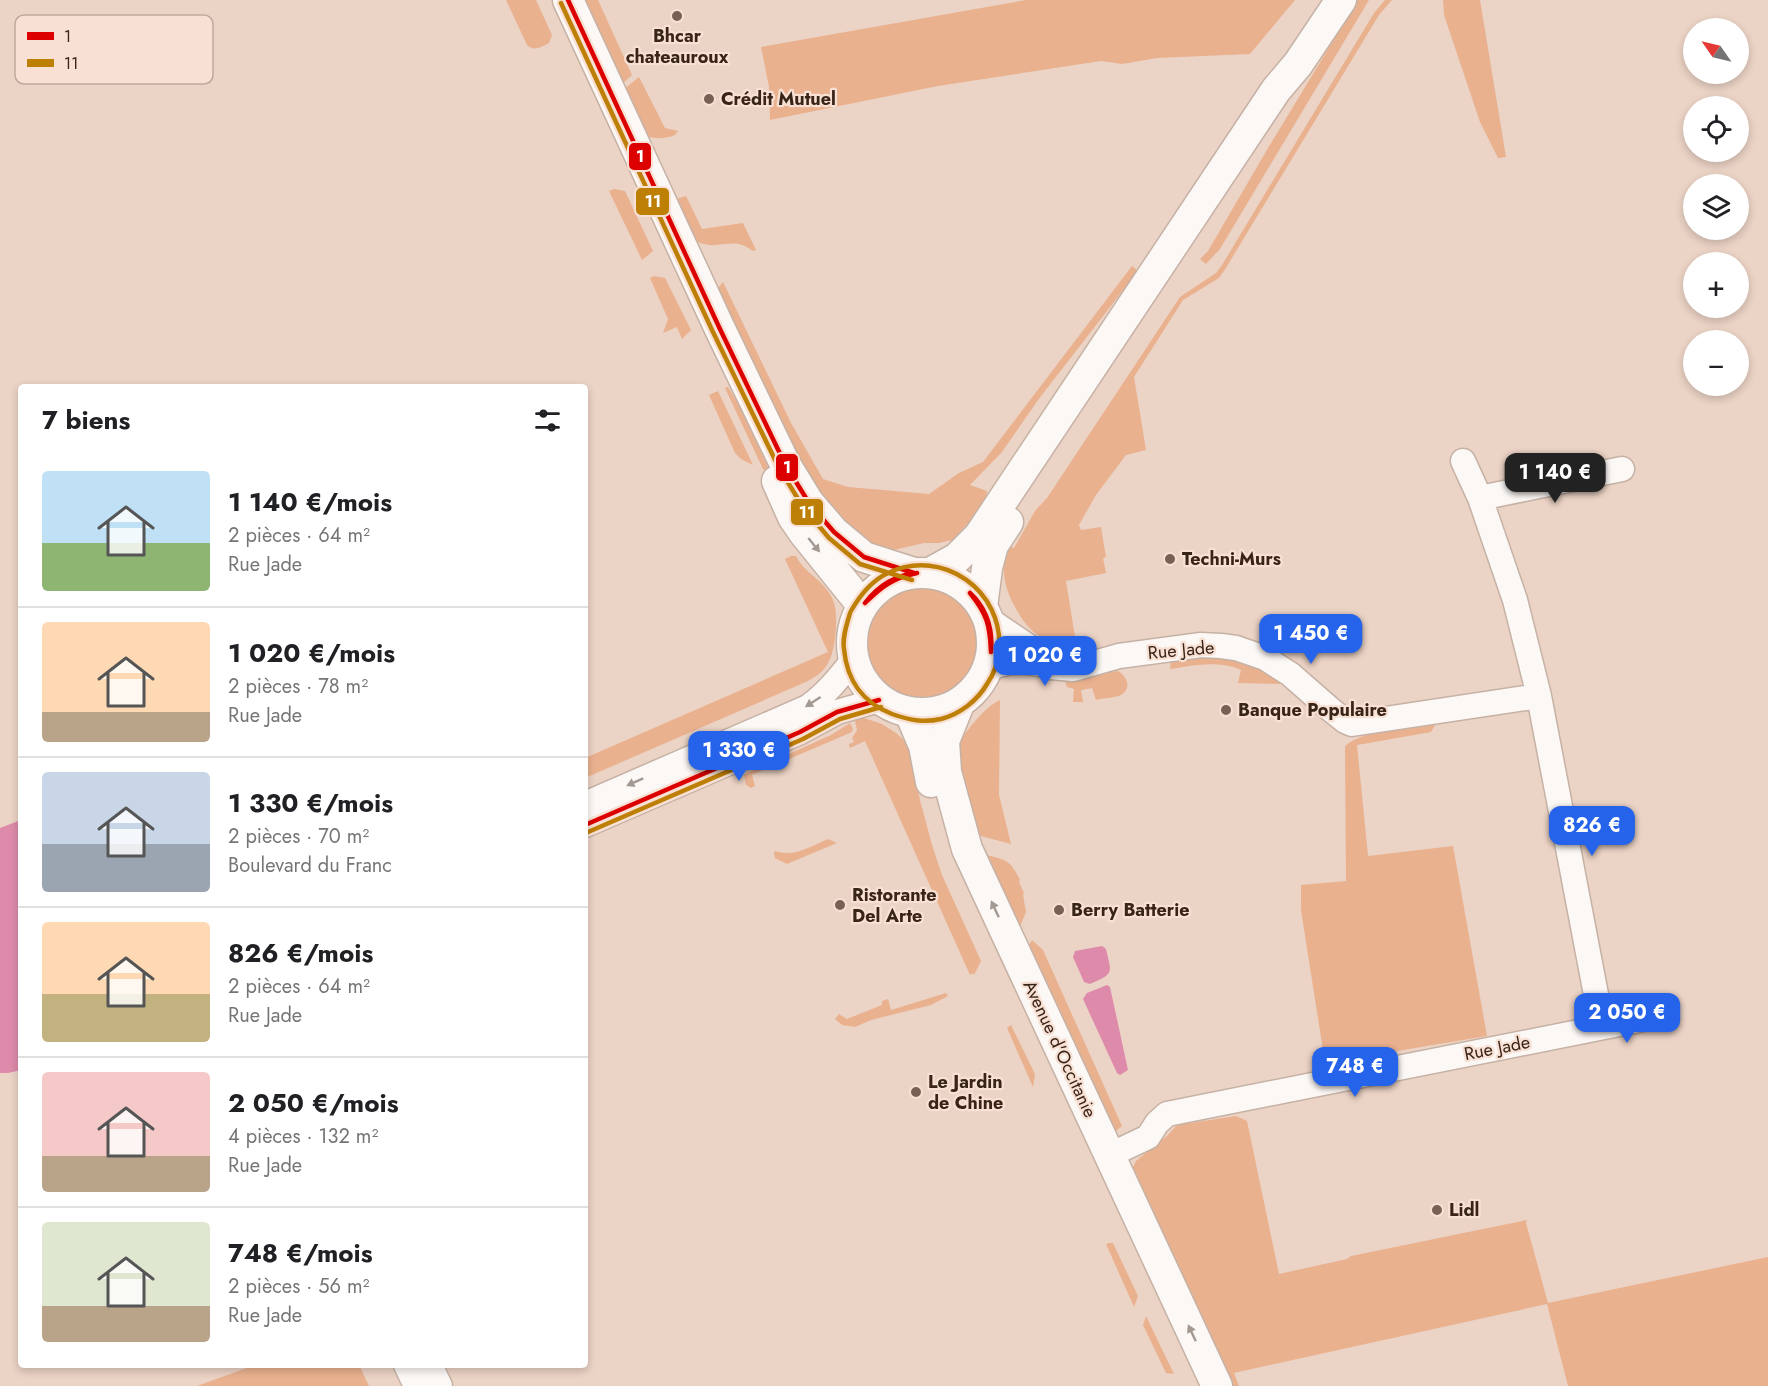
<!DOCTYPE html>
<html lang="fr">
<head>
<meta charset="utf-8">
<style>
  body { margin:0; font-family:Jost,sans-serif; background:#f2f2f2; color:#202124; height:100vh; display:flex; flex-direction:column; font-size:22px; white-space:nowrap }
  * { box-sizing:border-box; margin:0 }
  p { font-size:20px; color:#757577 }
  .icon { flex:none; width:33px; height:33px; fill:none; stroke:currentColor; stroke-width:2; stroke-linecap:round; stroke-linejoin:round }
  .map { position:relative; flex:1; overflow:hidden }
  .drawer { position:absolute; left:18px; top:384px; width:570px; height:984px; display:flex; flex-direction:column; background:#fff; border-radius:6px; box-shadow:0 3px 9px #0003 }
  .drawer>* { flex:none }
  .needle { width:39px; rotate:304deg }
  .tools { position:absolute; left:1683px; top:18px; display:grid; gap:12px }
  .tools a { display:grid; place-items:center; width:66px; height:66px; border-radius:50%; background:#fff; box-shadow:0 3px 9px #0003; font-size:30px }
  .price { position:absolute; translate:-50% -51px; padding:0 14px; border-radius:12px; background:#2563eb; color:#fff; font-size:20px; line-height:39px; filter:drop-shadow(0 2px 3px #0008) }
  .price::after { content:''; position:absolute; left:50%; top:36px; width:18px; height:14px; margin-left:-9px; background:inherit; clip-path:polygon(0 0,100% 0,50% 100%) }
  .price.selected { background:#222; color:#fff }
  ul { padding:0; list-style:none }
  li { display:flex; align-items:center; gap:18px; height:150px; padding:0 24px }
  li+li { border-top:2px solid #e0e0e0 }
  li span { display:grid; place-items:center; flex:none; width:168px; height:120px; border-radius:6px; color:#555 }
  li>.icon { margin-inline-start:auto }
  span .icon { width:72px; height:72px; fill:#fffc; stroke-width:1 }
  li b { font-size:26px }
  h2 { display:flex; justify-content:space-between; align-items:center; height:72px; padding:0 24px; font-size:26px }
  .map>svg:first-child { display:block }
  .green { fill:#eab18f }
  .water { fill:#de8aaa }
  .lines { fill:none; stroke-linecap:round; stroke-linejoin:round }
  .minor-casing { stroke:#c6b2a5; stroke-width:27 }
  .major-casing { stroke:#c6b2a5; stroke-width:33 }
  .minor { stroke:#fcf8f6; stroke-width:24 }
  .major { stroke:#fcf8f6; stroke-width:30 }
  .bus-1-casing { stroke:#f8e1d4; stroke-width:9 }
  .bus-2-casing { stroke:#f8e1d4; stroke-width:9 }
  .bus-1 { stroke:#d00; stroke-width:4.5 }
  .bus-2 { stroke:#be7f07; stroke-width:4.5 }
  .oneway { fill:#a49992 }
  .poi-dot { fill:#776155; stroke:#f8e1d4; stroke-width:2 }
  .labels { text-anchor:middle; stroke-width:4.5; stroke-linejoin:round; paint-order:stroke }
  .poi-label { font-size:18px; font-weight:bold; fill:#392418; stroke:#f8e1d4; text-anchor:start }
  .street-label { font-size:18px; fill:#392418; stroke:#f8e1d4 }
  .key { fill:#f8e1d4; stroke:#bfa89c; stroke-width:1.5 }
  .key-label { font-size:16px; fill:#392418 }
  .line-badge { stroke:#f8e1d4; stroke-width:2 }
  .badge-label { font-size:16px; text-anchor:middle; font-weight:bold; fill:#fff }
</style>
</head>
<body>
<div class="map">
<svg width="1768" height="1386" viewBox="0 0 1768 1386">
  <rect width="100%" height="100%" fill="#ebd3c5"/>
  <path class="green" d="M506,0H536L552,35L549,43C541,47 534,52 527,45Z
    M583,0H598L632,75L622,84Z
    M1026,0H1295L1250,54L1157,58L1122,64L1101,61L938,86L770,120L769,87L761,47Z
    M1358,0H1369L1220,249L1206,264L1200,259L1208,251L1268,148Z
    M1385,0H1392L1379,15L1224,271L1219,278L1183,300L1134,377L1146,450L1126,455L1096,495L1079,525L1081,530L1101,527L1106,557L1103,558L1106,573L1066,581L1077,649C1045,643 1029,635 1014,605C1009,596 1005,585 1004,574C1003,565 1007,555 1009,546L1014,548L1035,511L1047,498L1180,297L1216,273L1222,265L1374,13Z
    M1443,0H1480L1506,157L1498,158L1480,122L1444,15Z
    M639,77L665,128L678,131L675,135C665,139 656,139 646,136L624,89Z
    M614,189L625,191L653,251L642,260L609,191Z
    M686,196L702,229L743,223L756,250L753,251C738,240 732,244 715,245C709,246 702,243 695,242L676,199Z
    M1132,266L1138,271L1038,400L1002,452L970,485L987,491L986,502L975,527L968,523L952,540L939,543H924L890,551L867,546L820,495L797,457L718,288L723,282L791,423L823,479L848,487L929,494L959,473L983,462Z
    M654,276L665,278L691,330L682,339L677,327L663,333L668,319L650,278Z
    M728,387L741,408L772,476L763,469L725,388Z
    M718,391L753,465L741,459L735,453L709,395Z
    M791,556H796C803,571 818,577 827,590C831,595 834,601 835,607C838,621 835,656 826,666C822,673 815,677 808,681L585,778V758L828,652L785,559Z
    M865 643a59 59 0 1 1 118 0a59 59 0 1 1-118 0Z
    M1216,654L1253,663L1284,681L1281,684L1238,683L1241,670C1219,660 1194,665 1170,669L1171,658Z
    M1118,671C1126,676 1133,687 1121,695C1115,698 1103,698 1096,700L1092,688L1081,690L1083,702H1073L1074,689L1067,687L1064,678Z
    M1000,700L999,795L1011,844L977,835L959,764L958,743C969,729 983,708 1000,700Z
    M861,717L882,724L896,733L909,745L920,800L932,845L942,875L981,961L974,975L973,973L970,975L865,741L850,748L849,744L854,742L852,738L857,730L855,721Z
    M1437,722L1431,732L1357,745L1368,856L1453,846L1487,1036L1325,1063L1301,910V885L1346,881L1345,746C1363,730 1413,726 1437,722Z
    M850,723L853,729L852,732L752,775L755,786L751,788L746,785L744,775L749,772L831,735Z
    M828,839L837,843L787,864L775,858L774,853L775,851C794,858 811,846 828,839Z
    M986,855C1007,860 1010,860 1020,880L1019,882L1024,893L1023,895L1026,912L1019,929Z
    M1032,940L1043,950L1122,1126L1114,1133L1027,948Z
    M946,993L948,996L931,1005L871,1020L855,1027L842,1025L835,1019L839,1014L847,1019L882,1005V1001L888,999L891,1010Z
    M1011,1025L1035,1074L1033,1087L1007,1028Z
    M1236,1116L1247,1121L1279,1274L1347,1259L1351,1256L1527,1220L1526,1223L1548,1303L1768,1257V1386H1568L1547,1304L1234,1373L1239,1386H1233L1132,1169L1136,1161L1168,1135L1177,1125Z
    M1109,1243H1113L1138,1296L1134,1307L1106,1244Z
    M1146,1316L1174,1374L1166,1373L1143,1325Z
    M255,1365H359L369,1386H197Z"/>
  <path class="water" d="M21,820V1070L8,1073H0V828Z
    M1102,946L1106,949C1112,975 1114,973 1090,984L1084,982L1073,957L1075,951Z
    M1107,985L1110,987L1128,1070L1120,1075L1117,1073L1083,999L1087,993Z"/>
  <g class="lines">
    <defs>
      <path id="minor" d="M1463,461L1480,498L1515,600L1539,696L1602,1026
        M1480,498L1622,469
        M988,619L1038,653L1054,659
        M988,668L1011,662H1025L1045,665L1051,667L1073,669L1119,656L1201,645L1221,646L1236,648L1265,658L1290,674L1330,709L1345,721L1352,724L1539,696
        M585,804L808,707C826,694 839,678 853,660
        M585,825L800,732L837,712L879,700
        M1110,1155L1148,1137L1157,1123L1167,1114L1644,1019
        M406,1365L416,1386
        M430,1365L440,1386"/>
      <path id="major" d="M568,0L719,327L785,464L809,503L834,532L864,557L914,573
        M777,481L793,517L804,533L862,605
        M852 643a70 70 0 1 1 140 0a70 70 0 1 1-140 0Z
        M930,573L957,558L979,536L1276,90L1298,64L1341,0
        M982,607L987,568L993,545L1008,522
        M959,704L944,741L946,772L967,849L1217,1386
        M910,713L924,746L931,782"/>
    </defs>
    <use href="#minor" class="minor-casing"/>
    <use href="#major" class="major-casing"/>
    <use href="#minor" class="minor"/>
    <use href="#major" class="major"/>
    <defs>
      <path id="bus-1" d="M568,0L719,327L785,464L809,503L834,532L864,557L914,573
        M970,593C987,609 993,629 991,652
        M970,593C987,614 990,625 991,652
        M865,603C878,586 895,575 917,573
        M865,603C882,586 893,578 917,573
        M585,825L800,732L837,712L879,700"/>
      <path id="bus-2" d="M561,3L712,330L779,468L803,507L829,538L860,564L912,580
        M850,613C847,624 842,637 844,649C847,681 862,702 892,714C909,720 923,723 941,719C960,714 977,701 987,684C994,674 998,662 999,650C1004,591 943,547 888,573C871,581 860,595 851,611
        M588,832L803,739L840,719L881,707"/>
    </defs>
    <use href="#bus-1" class="bus-1-casing"/>
    <use href="#bus-2" class="bus-2-casing"/>
    <use href="#bus-1" class="bus-1"/>
    <use href="#bus-2" class="bus-2"/>
  </g>
  <defs><path id="oneway-solid" d="M-6-.8H1V-3.2L6.5 0L1 3.2V.8H-6Z" transform="scale(1.5)"/></defs>
  <g class="oneway">
    <use href="#oneway-solid" transform="translate(814 545) rotate(51)"/>
    <use href="#oneway-solid" transform="translate(813 702) rotate(147)"/>
    <use href="#oneway-solid" transform="translate(635 782) rotate(156)"/>
    <use href="#oneway-solid" transform="translate(995 909) rotate(-115)"/>
    <use href="#oneway-solid" transform="translate(1192 1333) rotate(-115)"/>
  </g>
  <g class="poi-dot">
    <circle cx="677" cy="16" r="6"/>
    <circle cx="709" cy="99" r="6"/>
    <circle cx="1170" cy="559" r="6"/>
    <circle cx="1226" cy="710" r="6"/>
    <circle cx="840" cy="905" r="6"/>
    <circle cx="1059" cy="910" r="6"/>
    <circle cx="916" cy="1092" r="6"/>
    <circle cx="1437" cy="1210" r="6"/>
  </g>
  <g class="labels">
    <g class="poi-label">
      <text x="677" y="42" text-anchor="middle">Bhcar<tspan x="677" dy="21">chateauroux</tspan></text>
      <text x="721" y="105">Crédit Mutuel</text>
      <text x="1182" y="565">Techni-Murs</text>
      <text x="1238" y="716">Banque Populaire</text>
      <text x="852" y="901">Ristorante<tspan x="852" dy="21">Del Arte</tspan></text>
      <text x="1071" y="916">Berry Batterie</text>
      <text x="928" y="1088">Le Jardin<tspan x="928" dy="21">de Chine</tspan></text>
      <text x="1449" y="1216">Lidl</text>
    </g>
    <g class="street-label">
      <text transform="translate(1181 650) rotate(-5)" y="6">Rue Jade</text>
      <text transform="translate(1497 1048) rotate(-11)" y="6">Rue Jade</text>
      <text transform="translate(1060 1049) rotate(65)" y="6">Avenue d'Occitanie</text>
    </g>
  </g>
  <rect x="15" y="15" width="198" height="69" rx="9" class="key"/>
  <rect x="27" y="32" width="27" height="8" fill="#d00"/>
  <rect x="27" y="59" width="27" height="8" fill="#be7f07"/>
  <g class="key-label">
    <text x="64" y="42">1</text>
    <text x="64" y="69">11</text>
  </g>
  <g class="line-badge">
    <rect x="628" y="142" width="24" height="29" rx="6" fill="#d00"/>
    <rect x="635" y="187" width="35" height="29" rx="6" fill="#be7f07"/>
    <rect x="775" y="453" width="24" height="29" rx="6" fill="#d00"/>
    <rect x="790" y="498" width="34" height="28" rx="6" fill="#be7f07"/>
  </g>
  <g class="badge-label">
    <text x="640" y="162">1</text>
    <text x="653" y="207">11</text>
    <text x="787" y="473">1</text>
    <text x="807" y="518">11</text>
  </g>
</svg>
<div class="tools">
<a><svg class="needle" viewBox="-14 -14 28 28"><path d="M0-13l5 13h-10z" fill="#e53935"/><path d="M0 13l5-13h-10z" fill="#757577"/></svg></a>
<a><svg class="icon" aria-label="locate" viewBox="0 0 24 24"><circle cx="12" cy="12" r="6"/><path d="M12 2v4M12 18v4M2 12h4M18 12h4"/></svg></a>
<a><svg class="icon" aria-label="layers" viewBox="0 0 24 24"><path d="M12 4l9 5-9 5-9-5zM3 14l9 5 9-5"/></svg></a>
<a>+</a>
<a>−</a>
</div>
<b class="price selected" style="left:1555px;top:504px">1 140 €</b>
<b class="price" style="left:1311px;top:665px">1 450 €</b>
<b class="price" style="left:1045px;top:687px">1 020 €</b>
<b class="price" style="left:739px;top:782px">1 330 €</b>
<b class="price" style="left:1592px;top:857px">826 €</b>
<b class="price" style="left:1627px;top:1044px">2 050 €</b>
<b class="price" style="left:1355px;top:1098px">748 €</b>
<section class="drawer">
<h2>7 biens<svg class="icon" aria-label="filters" viewBox="0 0 24 24"><path d="M4 7h16M4 17h16"/><circle cx="9" cy="7" r="2"/><circle cx="15" cy="17" r="2"/></svg></h2>
<ul>
<li><span style="background:linear-gradient(#bfe0f5 60%,#8fb573 0)"><svg class="icon" aria-label="home" viewBox="0 0 24 24"><path d="M3 11l9-7 9 7M6 9v11h12V9"/></svg></span><div><b>1 140 €/mois</b><p>2 pièces · 64 m²</p><p>Rue Jade</p></div></li>
<li><span style="background:linear-gradient(#ffd9b3 75%,#b9a48a 0)"><svg class="icon" aria-label="home" viewBox="0 0 24 24"><path d="M3 11l9-7 9 7M6 9v11h12V9"/></svg></span><div><b>1 020 €/mois</b><p>2 pièces · 78 m²</p><p>Rue Jade</p></div></li>
<li><span style="background:linear-gradient(#c9d6e8 60%,#9aa5b1 0)"><svg class="icon" aria-label="home" viewBox="0 0 24 24"><path d="M3 11l9-7 9 7M6 9v11h12V9"/></svg></span><div><b>1 330 €/mois</b><p>2 pièces · 70 m²</p><p>Boulevard du Franc</p></div></li>
<li><span style="background:linear-gradient(#ffd9b3 60%,#c2b280 0)"><svg class="icon" aria-label="home" viewBox="0 0 24 24"><path d="M3 11l9-7 9 7M6 9v11h12V9"/></svg></span><div><b>826 €/mois</b><p>2 pièces · 64 m²</p><p>Rue Jade</p></div></li>
<li><span style="background:linear-gradient(#f6c9c9 70%,#b9a48a 0)"><svg class="icon" aria-label="home" viewBox="0 0 24 24"><path d="M3 11l9-7 9 7M6 9v11h12V9"/></svg></span><div><b>2 050 €/mois</b><p>4 pièces · 132 m²</p><p>Rue Jade</p></div></li>
<li><span style="background:linear-gradient(#dfe7d0 70%,#b9a48a 0)"><svg class="icon" aria-label="home" viewBox="0 0 24 24"><path d="M3 11l9-7 9 7M6 9v11h12V9"/></svg></span><div><b>748 €/mois</b><p>2 pièces · 56 m²</p><p>Rue Jade</p></div></li>
</ul>
</section>
</div>
</body>
</html>
